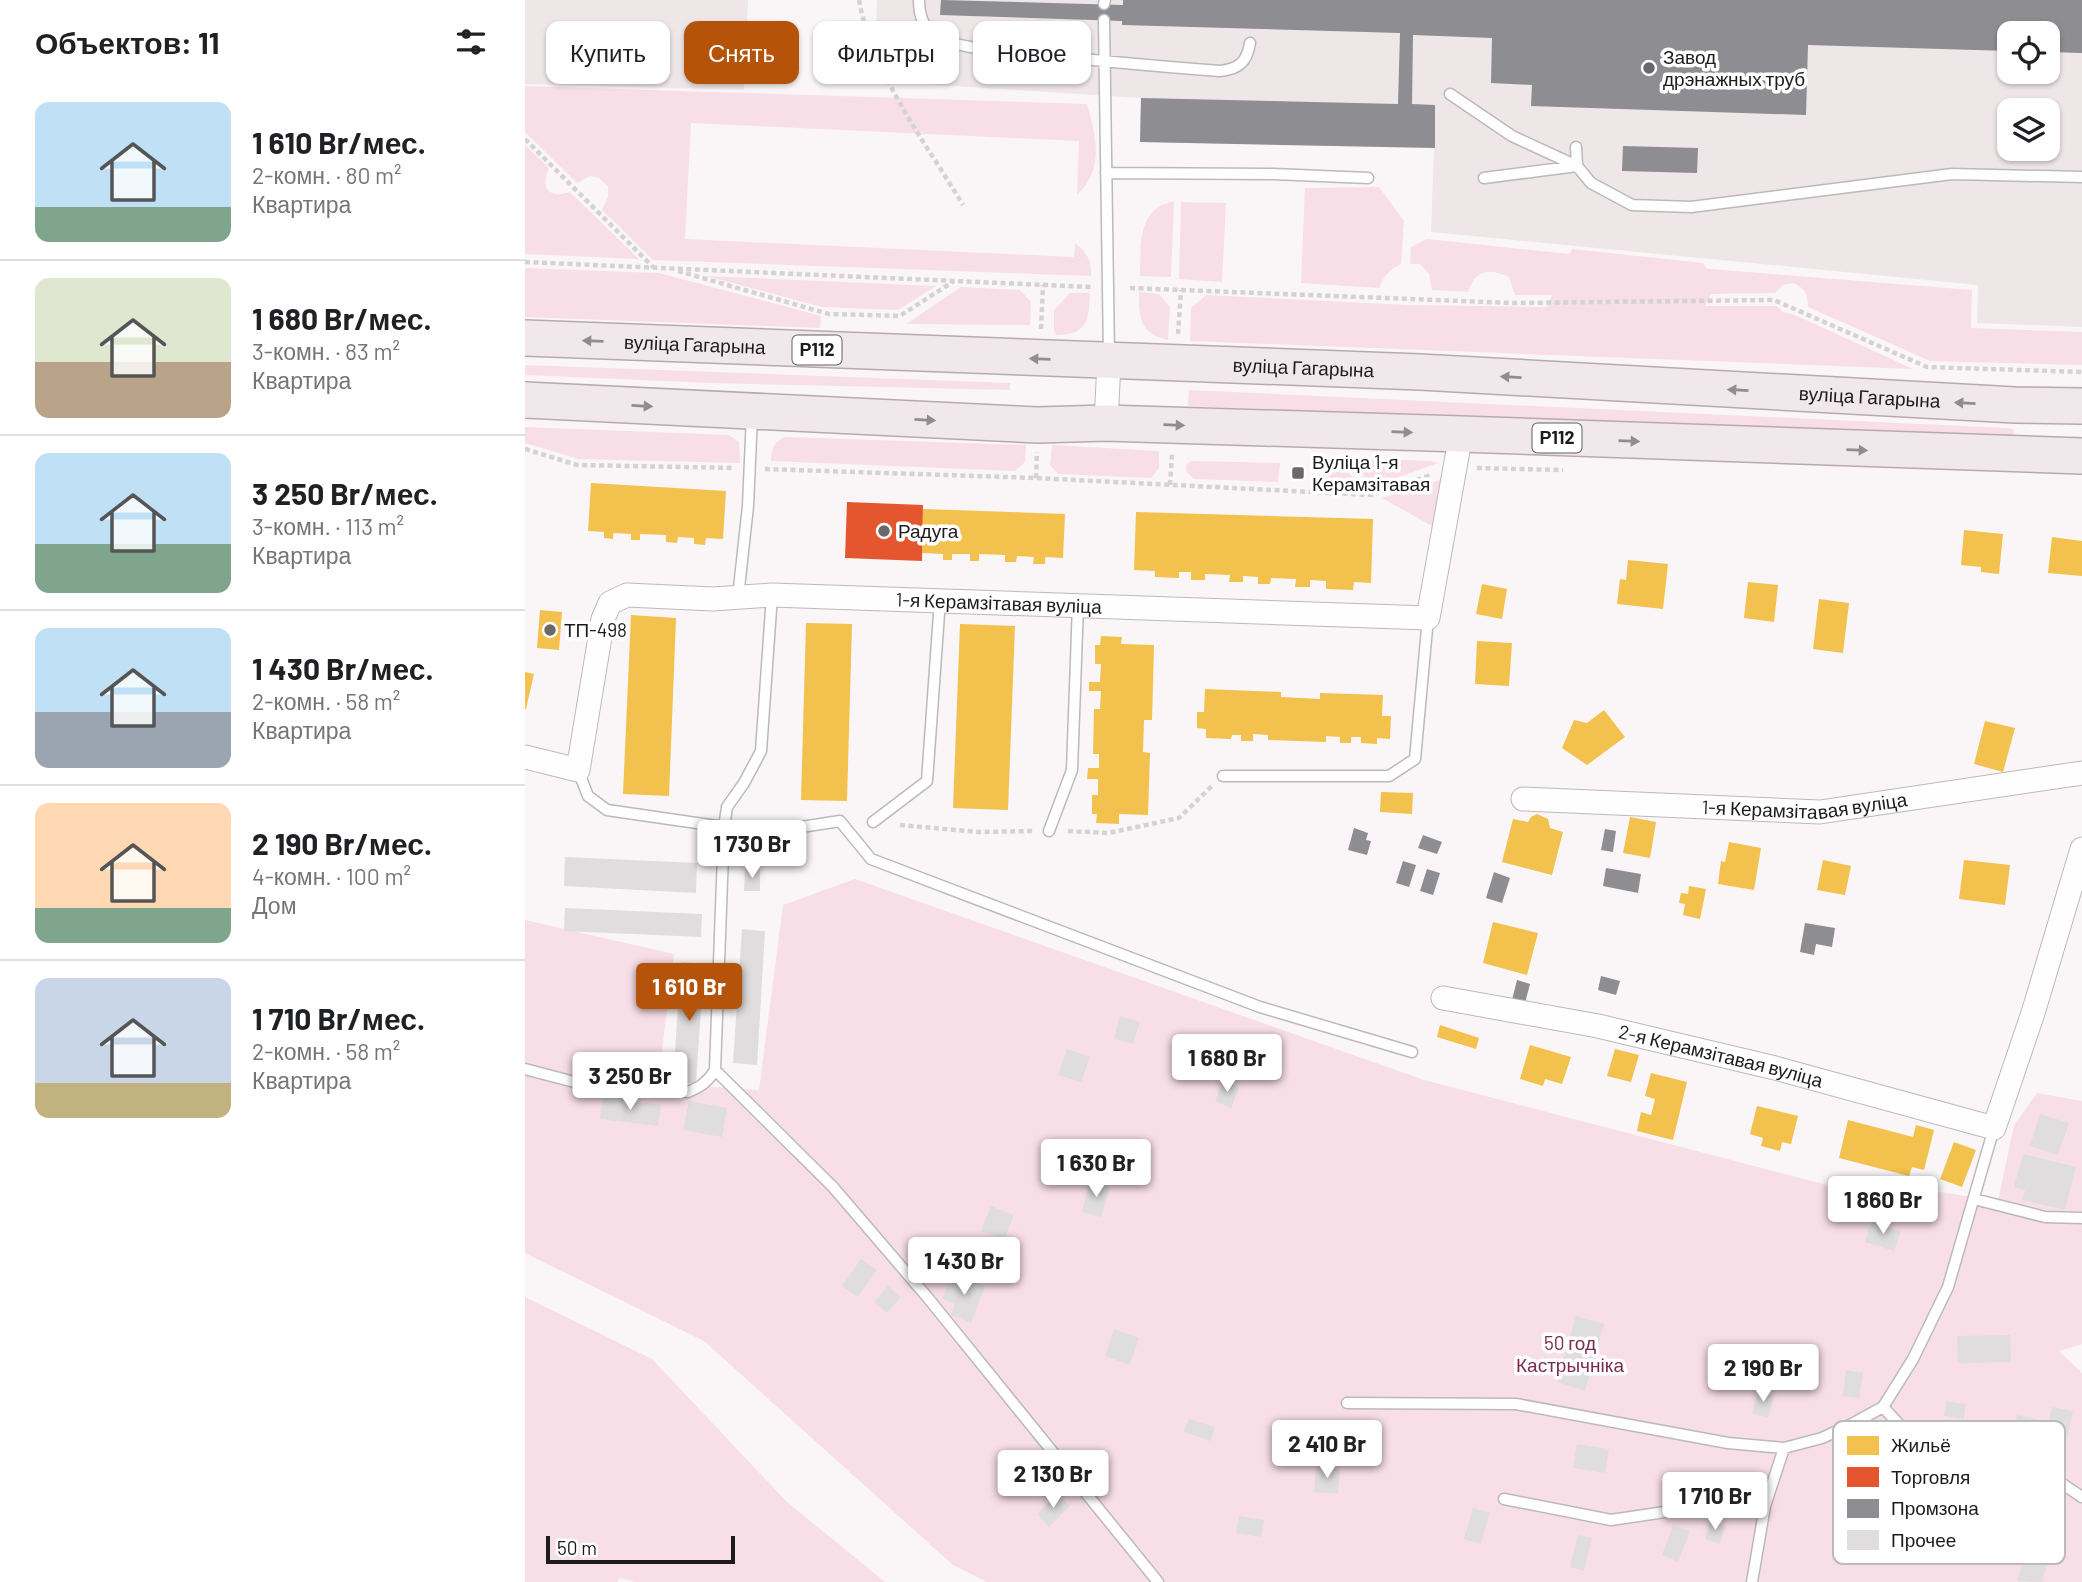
<!DOCTYPE html>
<html lang="ru">
<head>
<meta charset="utf-8">
<style>
  body { margin:0; font-family:Barlow,sans-serif; background:#f6f6f6; color:#202124; height:100vh; display:flex; flex-direction:column; font-size:26px; white-space:nowrap }
  * { box-sizing:border-box; margin:0 }
  p { font-size:23px; color:#757577 }
  .icon { flex:none; width:38px; height:38px; fill:none; stroke:currentColor; stroke-width:2; stroke-linecap:round; stroke-linejoin:round }
  .map { position:relative; flex:1; overflow:hidden }
  .details { display:flex; flex-direction:column; background:#fff; width:525px }
  .details>* { flex:none }
  .top-card { position:absolute; left:21px; top:21px; width:665px; height:63px; display:flex; gap:14px }
  .controls { position:absolute; left:1472px; top:21px; display:grid; gap:14px }
  .controls a { display:grid; place-items:center; width:63px; height:63px; border-radius:14px; background:#fff; box-shadow:0 2px 5px #0004; font-size:35px }
  .scale { position:absolute; left:21px; bottom:18px; width:189px; box-sizing:border-box; padding-left:7px; border:4px solid #1d1b1b; border-top:0; font-size:19px; line-height:24px; white-space:nowrap; color:#1d1b1b; -webkit-text-stroke:5px #fff; paint-order:stroke }
  .price { position:absolute; translate:-50% -60px; padding:0 16px; border-radius:7px; background:#fff; color:#222; font-size:23px; line-height:46px; filter:drop-shadow(0 2px 4px #0008) }
  .price::after { content:''; position:absolute; left:50%; top:42px; width:21px; height:16px; margin-left:-10px; background:inherit; clip-path:polygon(0 0,100% 0,50% 100%) }
  .price.on { background:#b45309; color:#fff }
  ul { padding:0; list-style:none }
  li { display:flex; align-items:center; gap:21px; height:175px; padding:0 35px }
  li+li { border-top:2px solid #e0e0e0 }
  li span { display:grid; place-items:center; flex:none; width:196px; height:140px; border-radius:14px; color:#555 }
  li>.icon { margin-inline-start:auto }
  span .icon { width:84px; height:84px; fill:#fffc; stroke-width:1 }
  li b { font-size:30px }
  h2 { display:flex; justify-content:space-between; align-items:center; height:84px; padding:0 35px; font-size:30px }
  .tag { padding:0 24px; border-radius:14px; background:#fff; box-shadow:0 2px 5px #0004; font-size:24px; line-height:63px }
  .tag.on { background:#b45309; color:#fff }
  main { display:flex; flex:1; min-height:0 }
  .map>svg:first-child { display:block }
  .built { fill:#efe6e8; fill-rule:evenodd }
  .green { fill:#f8dee7 }
  .homes { fill:#f2c14e }
  .shops { fill:#e4572e }
  .industry { fill:#8d8d92 }
  .building { fill:#e0ddde }
  .lines { fill:none; stroke-linecap:round; stroke-linejoin:round }
  .lane-casing { stroke:#bcb9ba; stroke-width:13 }
  .street-casing { stroke:#bcb9ba; stroke-width:25 }
  .primary-casing { stroke:#b8a9af; stroke-width:38 }
  .path { stroke:#d4d3d3; stroke-width:4.5; stroke-dasharray:5 3.5; stroke-linecap:butt }
  .lane { stroke:#fefefe; stroke-width:10 }
  .street { stroke:#fefefe; stroke-width:23 }
  .primary { stroke:#f0e8eb; stroke-width:35 }
  .oneway { fill:#918c8d }
  .poi-dot { fill:#6a6868; stroke:#fff; stroke-width:2.5 }
  .labels { text-anchor:middle; stroke-width:7; stroke-linejoin:round; paint-order:stroke }
  .shield { fill:#fff; stroke:#615f5f; stroke-width:2 }
  .shield-label { font-size:18px; font-weight:bold; fill:#1d1b1b }
  .poi-label { font-size:19px; fill:#1d1b1b; stroke:#fff; text-anchor:start }
  .street-label { font-size:19px; fill:#1d1b1b; stroke:#fff }
  .park-label { font-size:19px; fill:#7a2c4c; stroke:#fff }
  .key { fill:#fff; stroke:#bbb; stroke-width:2 }
  .key-label { font-size:19px; fill:#1d1b1b }
</style>
</head>
<body>
<main>
<section class="details">
<h2>Объектов: 11<svg class="icon" aria-label="filters" viewBox="0 0 24 24"><path d="M4 7h16M4 17h16"/><circle cx="9" cy="7" r="2"/><circle cx="15" cy="17" r="2"/></svg></h2>
<ul>
<li><span style="background:linear-gradient(#bfe0f5 75%,#7fa58c 0)"><svg class="icon" aria-label="home" viewBox="0 0 24 24"><path d="M3 11l9-7 9 7M6 9v11h12V9"/></svg></span><div><b>1 610 Br/мес.</b><p>2-комн. · 80 m²</p><p>Квартира</p></div></li>
<li><span style="background:linear-gradient(#dfe7d0 60%,#b9a48a 0)"><svg class="icon" aria-label="home" viewBox="0 0 24 24"><path d="M3 11l9-7 9 7M6 9v11h12V9"/></svg></span><div><b>1 680 Br/мес.</b><p>3-комн. · 83 m²</p><p>Квартира</p></div></li>
<li><span style="background:linear-gradient(#bfe0f5 65%,#7fa58c 0)"><svg class="icon" aria-label="home" viewBox="0 0 24 24"><path d="M3 11l9-7 9 7M6 9v11h12V9"/></svg></span><div><b>3 250 Br/мес.</b><p>3-комн. · 113 m²</p><p>Квартира</p></div></li>
<li><span style="background:linear-gradient(#bfe0f5 60%,#9aa5b1 0)"><svg class="icon" aria-label="home" viewBox="0 0 24 24"><path d="M3 11l9-7 9 7M6 9v11h12V9"/></svg></span><div><b>1 430 Br/мес.</b><p>2-комн. · 58 m²</p><p>Квартира</p></div></li>
<li><span style="background:linear-gradient(#ffd9b3 75%,#7fa58c 0)"><svg class="icon" aria-label="home" viewBox="0 0 24 24"><path d="M3 11l9-7 9 7M6 9v11h12V9"/></svg></span><div><b>2 190 Br/мес.</b><p>4-комн. · 100 m²</p><p>Дом</p></div></li>
<li><span style="background:linear-gradient(#c9d6e8 75%,#c2b280 0)"><svg class="icon" aria-label="home" viewBox="0 0 24 24"><path d="M3 11l9-7 9 7M6 9v11h12V9"/></svg></span><div><b>1 710 Br/мес.</b><p>2-комн. · 58 m²</p><p>Квартира</p></div></li>
</ul>
</section>
<div class="map">
<svg width="1557" height="1582" viewBox="0 0 1557 1582">
  <rect width="100%" height="100%" fill="#faf6f8"/>
  <path class="built" d="M0,0H223L219,90L0,84Z
    M352,0H1557V327L1452,323L1453,285L906,232L909,148L615,142L616,98L397,84L360,59L351,33ZM1484,33H1522V72H1484ZM1484,110H1522V149H1484Z"/>
  <path class="green" d="M0,86L562,104C571,136 580,169 552,195L554,141L166,123L160,239L549,257L550,243C562,253 567,260 566,276L128,260L77,210L83,197V186L74,178L65,176L52,183L0,132Z
    M0,145L24,168C15,189 24,199 45,192L114,259L0,254Z
    M854,187L879,221L876,264C864,270 859,276 854,288L776,283L780,188Z
    M649,201L646,277L615,276C616,254 612,222 633,207C637,204 644,203 649,201Z
    M656,202L701,203L697,282L654,279Z
    M902,239L1045,254L1047,249L1178,263L1181,268L1185,269L1447,290L1446,328L1557,332V365L1405,361L1283,307C1283,294 1280,289 1269,283L1258,285L1250,293L1186,294L1180,306H1252L1258,312L1270,315L1388,369L665,341L666,308L681,295L883,305L1022,307L1027,295H990L984,277C964,268 951,269 943,292L907,290L904,274L895,264H885L886,247Z
    M0,268L134,273L296,316L295,328L0,317Z
    M181,276L411,286L373,310L297,307Z
    M436,287L495,290L506,302L505,325L381,324Z
    M614,292L634,294L645,307L643,340C614,333 614,318 614,292Z
    M545,293H565C564,321 562,335 531,335L529,330V310Z
    M0,365L485,383V390L185,383L0,375Z
    M664,390L1482,428L1488,429L1489,435L1485,440L663,406Z
    M0,427L204,435L214,442L215,463L53,459L0,443Z
    M260,437L501,445L500,462L490,471L246,461C247,448 248,443 260,437Z
    M527,445L634,451V468L626,478L533,474L525,465Z
    M834,458L906,461L913,463L846,487L831,465Z
    M666,461L755,463L753,482L669,479L661,471V465Z
    M801,463L818,465L834,486L801,483Z
    M918,479L909,527L857,498Z
    M330,879L899,1080L1363,1201L1415,1192L1473,1201L1489,1125L1512,1093L1557,1101V1344L1534,1351L1557,1373V1582H462L428,1565L179,1341L0,1253V920L149,954L133,1083L234,1090L258,905Z
    M0,1297L127,1359L261,1501L360,1582H110L95,1578L92,1582H0Z"/>
  <path class="homes" d="M66,483L201,491L198,539L181,538L180,545L169,544V538L153,537L152,543L141,542V535L115,534V540H106V534L88,533V539L79,538V532L63,531Z
    M398,509L540,514L538,558L520,557V564H508L509,557L492,556L491,562H480V555L454,554V561H445V554H427V560H418V554L397,553Z
    M611,512L848,519L846,583L829,582L828,590L801,589V581L785,580V587H770L771,579L746,578L745,584H733V577L718,576V582H704L705,575L680,574V580H666V572H654V578L630,577V571L609,570Z
    M1439,530L1478,534L1474,574L1456,572V567L1436,565Z
    M1527,537L1557,541V576L1523,573Z
    M1103,560L1143,564L1138,609L1092,604L1095,579L1101,580Z
    M1223,582L1253,585L1249,622L1219,618Z
    M957,584L982,589L977,619L951,614Z
    M1294,599L1324,603L1318,653L1288,649Z
    M15,610L37,612L34,650L12,648Z
    M106,615L151,618L144,796L98,794Z
    M281,623L327,624L322,801L276,800Z
    M435,624L490,626L483,810L428,808Z
    M576,636L597,637L596,644L629,645L627,720H619L618,752L625,753L623,815L594,814V824L571,823L572,814H567V795H573V779H562L563,768H574V754H568L569,709H575L576,691H564V682H575L576,664H570V645H575Z
    M952,641L987,643L984,686L950,684Z
    M0,672L9,674L1,709H0Z
    M680,689L756,692V697L795,699V693L858,695L857,716H866L865,739L852,738V744L836,743V737H826V743H815V737L801,736V742L743,740V735L728,734V741H716V735H707L706,739L681,738V729L672,728V712H679Z
    M1079,710L1100,737L1062,765L1037,748L1049,720L1062,723Z
    M1460,721L1490,728L1478,772L1449,764Z
    M856,792L888,793L887,814L855,812Z
    M1012,814L1023,819L1025,828L1038,832L1027,875L977,862L988,819L1003,822L1006,817Z
    M1105,817L1131,822L1125,858L1098,853Z
    M1204,842L1236,848L1229,890L1193,884L1196,861L1200,862Z
    M1298,860L1326,866L1320,895L1292,890Z
    M1439,860L1485,865L1480,905L1434,899Z
    M1164,886L1181,889L1175,919L1158,915L1160,904L1154,903L1156,893L1163,894Z
    M968,922L1013,933L1002,975L958,963Z
    M915,1025L954,1038L951,1049L912,1037Z
    M1005,1045L1046,1057L1037,1084L1020,1079L1018,1086L995,1079Z
    M1090,1049L1114,1055L1106,1082L1082,1076Z
    M1126,1073L1162,1082L1148,1140L1112,1131L1116,1112L1126,1115L1130,1099L1120,1096Z
    M1232,1106L1273,1116L1266,1144L1257,1142L1255,1151L1236,1146L1238,1138L1225,1134Z
    M1323,1120L1388,1137L1391,1125L1409,1130L1399,1170L1387,1167L1384,1176L1314,1158Z
    M1429,1142L1451,1150L1437,1187L1415,1179Z"/>
  <path class="shops" d="M322,502L398,505L397,561L320,558Z"/>
  <path class="industry" d="M416,0L598,5V0H1557V53L1522,52V33H1484V51L1283,45L1281,115L1006,106L1007,85L966,83L967,38L888,35L887,104L910,105V148L615,142L616,98L873,104L875,33L597,25V21L415,15Z
    M1098,146L1173,148L1172,173L1097,171Z
    M829,828L843,833L841,840L846,841L842,855L823,850Z
    M1080,829L1091,831L1088,852L1076,850Z
    M898,835L917,842L912,854L893,848Z
    M878,861L891,865L884,887L871,883Z
    M1081,868L1116,874L1113,893L1078,886Z
    M902,869L915,873L908,895L895,891Z
    M969,872L985,878L977,903L961,898Z
    M1280,923L1310,928L1307,947L1291,944L1289,955L1275,952Z
    M1076,976L1095,981L1091,995L1073,990Z
    M992,980L1005,984L1000,1003L987,1000Z"/>
  <path class="building" d="M40,857L172,863L171,893L39,886Z
    M220,869H235V891H219Z
    M40,908L177,914L176,937L39,931Z
    M217,929L240,931L232,1065L208,1063Z
    M156,962L179,964L171,1084L148,1082Z
    M595,1016L615,1022L608,1044L589,1039Z
    M542,1049L565,1057L556,1082L533,1075Z
    M698,1081L714,1087L706,1108L690,1101Z
    M78,1097L136,1105L133,1126L75,1119Z
    M164,1101L202,1108L197,1137L158,1130Z
    M1515,1114L1544,1123L1533,1155L1505,1146Z
    M1498,1154L1551,1167L1540,1210L1498,1200L1500,1190L1489,1187Z
    M565,1181L585,1187L576,1217L557,1212Z
    M466,1206L489,1215L479,1240L456,1231Z
    M1346,1222L1376,1231L1369,1251L1340,1242Z
    M336,1259L352,1270L333,1297L317,1286Z
    M427,1274L460,1286L446,1323L426,1315L430,1304L417,1299Z
    M363,1286L376,1297L362,1313L349,1302Z
    M1051,1316L1079,1324L1060,1391L1032,1382Z
    M589,1329L614,1338L605,1365L580,1356Z
    M1485,1335L1486,1362L1433,1363L1432,1336Z
    M1321,1370L1338,1373L1334,1398L1318,1396Z
    M1233,1391L1249,1395L1243,1418L1227,1413Z
    M1421,1401L1441,1404L1439,1419L1419,1416Z
    M1527,1407L1548,1411L1542,1440L1532,1438L1530,1449L1486,1441L1492,1415L1524,1422Z
    M664,1419L690,1427L686,1441L659,1432Z
    M1052,1444L1084,1449L1080,1473L1048,1468Z
    M791,1466L815,1469L813,1494L789,1492Z
    M532,1494L545,1506L524,1527L512,1514Z
    M948,1508L965,1513L956,1544L939,1539Z
    M714,1516L739,1520L736,1537L711,1533Z
    M1185,1521L1200,1526L1195,1544L1180,1539Z
    M1148,1525L1165,1531L1153,1562L1137,1555Z
    M1451,1531L1476,1538L1468,1565L1443,1558Z
    M1053,1535L1067,1538L1059,1571L1045,1567Z
    M1502,1548L1525,1554L1517,1582L1492,1581Z"/>
  <g class="lines">
    <defs>
      <path id="lane" d="M394,0C394,15 398,29 412,36C436,50 469,49 496,52C562,60 628,66 695,71C714,69 722,62 725,43
        M579,4L580,0
        M579,20L584,356
        M925,94L987,136L1052,166L959,178
        M1051,147L1052,166L1066,183L1107,205L1166,207L1427,174L1557,177
        M581,173L748,174L843,178
        M213,597L223,506L227,415
        M53,770L63,796L82,810L199,827L231,834L315,821L346,859L735,1007L887,1052
        M698,776H864L890,759L903,618
        M348,822L402,781L415,600
        M524,831L547,770L553,605
        M0,1069L57,1084L163,1092C175,1087 183,1082 190,1070L199,827L202,807L219,783L236,751L247,595
        M190,1070L308,1187L403,1298L633,1582
        M1449,1199L1520,1217L1557,1218
        M822,1403L991,1404L1203,1443L1259,1448L1297,1438L1327,1424L1358,1407L1388,1359L1423,1287L1469,1128
        M1358,1407L1383,1434L1408,1453L1437,1465L1467,1471L1527,1477L1557,1497
        M979,1499L1086,1520L1187,1505L1240,1506L1259,1448
        M1227,1582L1240,1506"/>
      <g id="street">
        <path d="M581,423L584,362"/>
        <path id="s1" d="M0,757L53,770L78,619L85,603L102,595L188,599L247,595L903,618L936,434"/>
        <path id="s2" d="M998,799L1295,812L1557,773"/>
        <path id="s3" d="M918,998L1073,1026L1250,1068L1469,1128L1508,1013L1557,849"/>
      </g>
      <g id="primary">
        <path id="s4" d="M0,338L895,372L1490,405L1557,406"/>
        <path d="M0,400L513,425L581,423L936,434L1557,456"/>
      </g>
    </defs>
    <use href="#lane" class="lane-casing"/>
    <use href="#street" class="street-casing"/>
    <use href="#primary" class="primary-casing"/>
    <path class="path" d="M334,0C348,75 399,140 438,205
      M0,139L128,267
      M0,262L566,287
      M153,271L304,314L375,316L429,281
      M605,288L988,303L1249,300L1402,367L1557,372
      M516,329L518,285
      M653,334L656,290
      M0,449L52,465L210,468
      M952,468L1038,470
      M240,469L511,478L846,495L906,475
      M511,478L512,452
      M645,485L647,454
      M375,825L454,832L509,831
      M543,831L583,833L654,818L687,786"/>
    <use href="#lane" class="lane"/>
    <use href="#street" class="street"/>
    <use href="#primary" class="primary"/>
  </g>
  <defs><path id="oneway-solid" d="M-6-.8H1V-3.2L6.5 0L1 3.2V.8H-6Z" transform="scale(1.75)"/></defs>
  <g class="oneway">
    <use href="#oneway-solid" transform="translate(68 341) rotate(-178)"/>
    <use href="#oneway-solid" transform="translate(515 359) rotate(-178)"/>
    <use href="#oneway-solid" transform="translate(986 377) rotate(-177)"/>
    <use href="#oneway-solid" transform="translate(1213 390) rotate(-177)"/>
    <use href="#oneway-solid" transform="translate(1440 403) rotate(-177)"/>
    <use href="#oneway-solid" transform="translate(117 406) rotate(3)"/>
    <use href="#oneway-solid" transform="translate(400 420) rotate(3)"/>
    <use href="#oneway-solid" transform="translate(649 425) rotate(2)"/>
    <use href="#oneway-solid" transform="translate(877 432) rotate(2)"/>
    <use href="#oneway-solid" transform="translate(1104 441) rotate(2)"/>
    <use href="#oneway-solid" transform="translate(1332 450) rotate(2)"/>
  </g>
  <g class="poi-dot">
    <circle cx="1124" cy="68" r="7"/>
    <rect x="766" y="466" width="14" height="14" rx="3.5"/>
    <circle cx="359" cy="531" r="7"/>
    <circle cx="25" cy="630" r="7"/>
  </g>
  <g class="labels">
    <g class="shield">
      <rect x="267.5" y="335.5" width="49" height="29" rx="5"/>
      <rect x="1007.5" y="423.5" width="49" height="29" rx="5"/>
    </g>
    <g class="shield-label">
      <text x="292" y="356">Р112</text>
      <text x="1032" y="444">Р112</text>
    </g>
    <g class="poi-label">
      <text x="1138" y="64">Завод<tspan x="1138" dy="22">дрэнажных труб</tspan></text>
      <text x="787" y="469">Вуліца 1-я<tspan x="787" dy="22">Керамзітавая</tspan></text>
      <text x="373" y="538">Радуга</text>
      <text x="39" y="637">ТП-498</text>
    </g>
    <g class="street-label">
      <text dy="7" stroke="none"><textPath href="#s4" startOffset="170">вуліца Гагарына</textPath></text>
      <text dy="7" stroke="none"><textPath href="#s4" startOffset="779">вуліца Гагарына</textPath></text>
      <text dy="7" stroke="none"><textPath href="#s4" startOffset="1346">вуліца Гагарына</textPath></text>
      <text dy="7" stroke="none"><textPath href="#s1" startOffset="616">1-я Керамзітавая вуліца</textPath></text>
      <text dy="7" stroke="none"><textPath href="#s2" startOffset="282">1-я Керамзітавая вуліца</textPath></text>
      <text dy="7" stroke="none"><textPath href="#s3" startOffset="284">2-я Керамзітавая вуліца</textPath></text>
    </g>
    <g class="park-label">
      <text x="1045" y="1350">50 год<tspan x="1045" dy="22">Кастрычніка</tspan></text>
    </g>
  </g>
  <rect x="1308" y="1421" width="232" height="143" rx="10" class="key"/>
  <rect x="1322" y="1436" width="32" height="19" fill="#f2c14e"/>
  <rect x="1322" y="1467" width="32" height="20" fill="#e4572e"/>
  <rect x="1322" y="1499" width="32" height="19" fill="#8d8d92"/>
  <rect x="1322" y="1530" width="32" height="20" fill="#e0ddde"/>
  <g class="key-label">
    <text x="1366" y="1452">Жильё</text>
    <text x="1366" y="1484">Торговля</text>
    <text x="1366" y="1515">Промзона</text>
    <text x="1366" y="1547">Прочее</text>
  </g>
</svg>
<div class="controls">
<a><svg class="icon" aria-label="locate" viewBox="0 0 24 24"><circle cx="12" cy="12" r="6"/><path d="M12 2v4M12 18v4M2 12h4M18 12h4"/></svg></a>
<a><svg class="icon" aria-label="layers" viewBox="0 0 24 24"><path d="M12 4l9 5-9 5-9-5zM3 14l9 5 9-5"/></svg></a>
</div>
<div class="scale">50 m</div>
<b class="price" style="left:227px;top:880px">1 730 Br</b>
<b class="price on" style="left:164px;top:1023px">1 610 Br</b>
<b class="price" style="left:702px;top:1094px">1 680 Br</b>
<b class="price" style="left:105px;top:1112px">3 250 Br</b>
<b class="price" style="left:571px;top:1199px">1 630 Br</b>
<b class="price" style="left:1358px;top:1236px">1 860 Br</b>
<b class="price" style="left:439px;top:1297px">1 430 Br</b>
<b class="price" style="left:1238px;top:1404px">2 190 Br</b>
<b class="price" style="left:802px;top:1480px">2 410 Br</b>
<b class="price" style="left:528px;top:1510px">2 130 Br</b>
<b class="price" style="left:1190px;top:1532px">1 710 Br</b>
<div class="top-card">
<a class="tag">Купить</a>
<a class="tag on">Снять</a>
<a class="tag">Фильтры</a>
<a class="tag">Новое</a>
</div>
</div>
</main>
</body>
</html>
